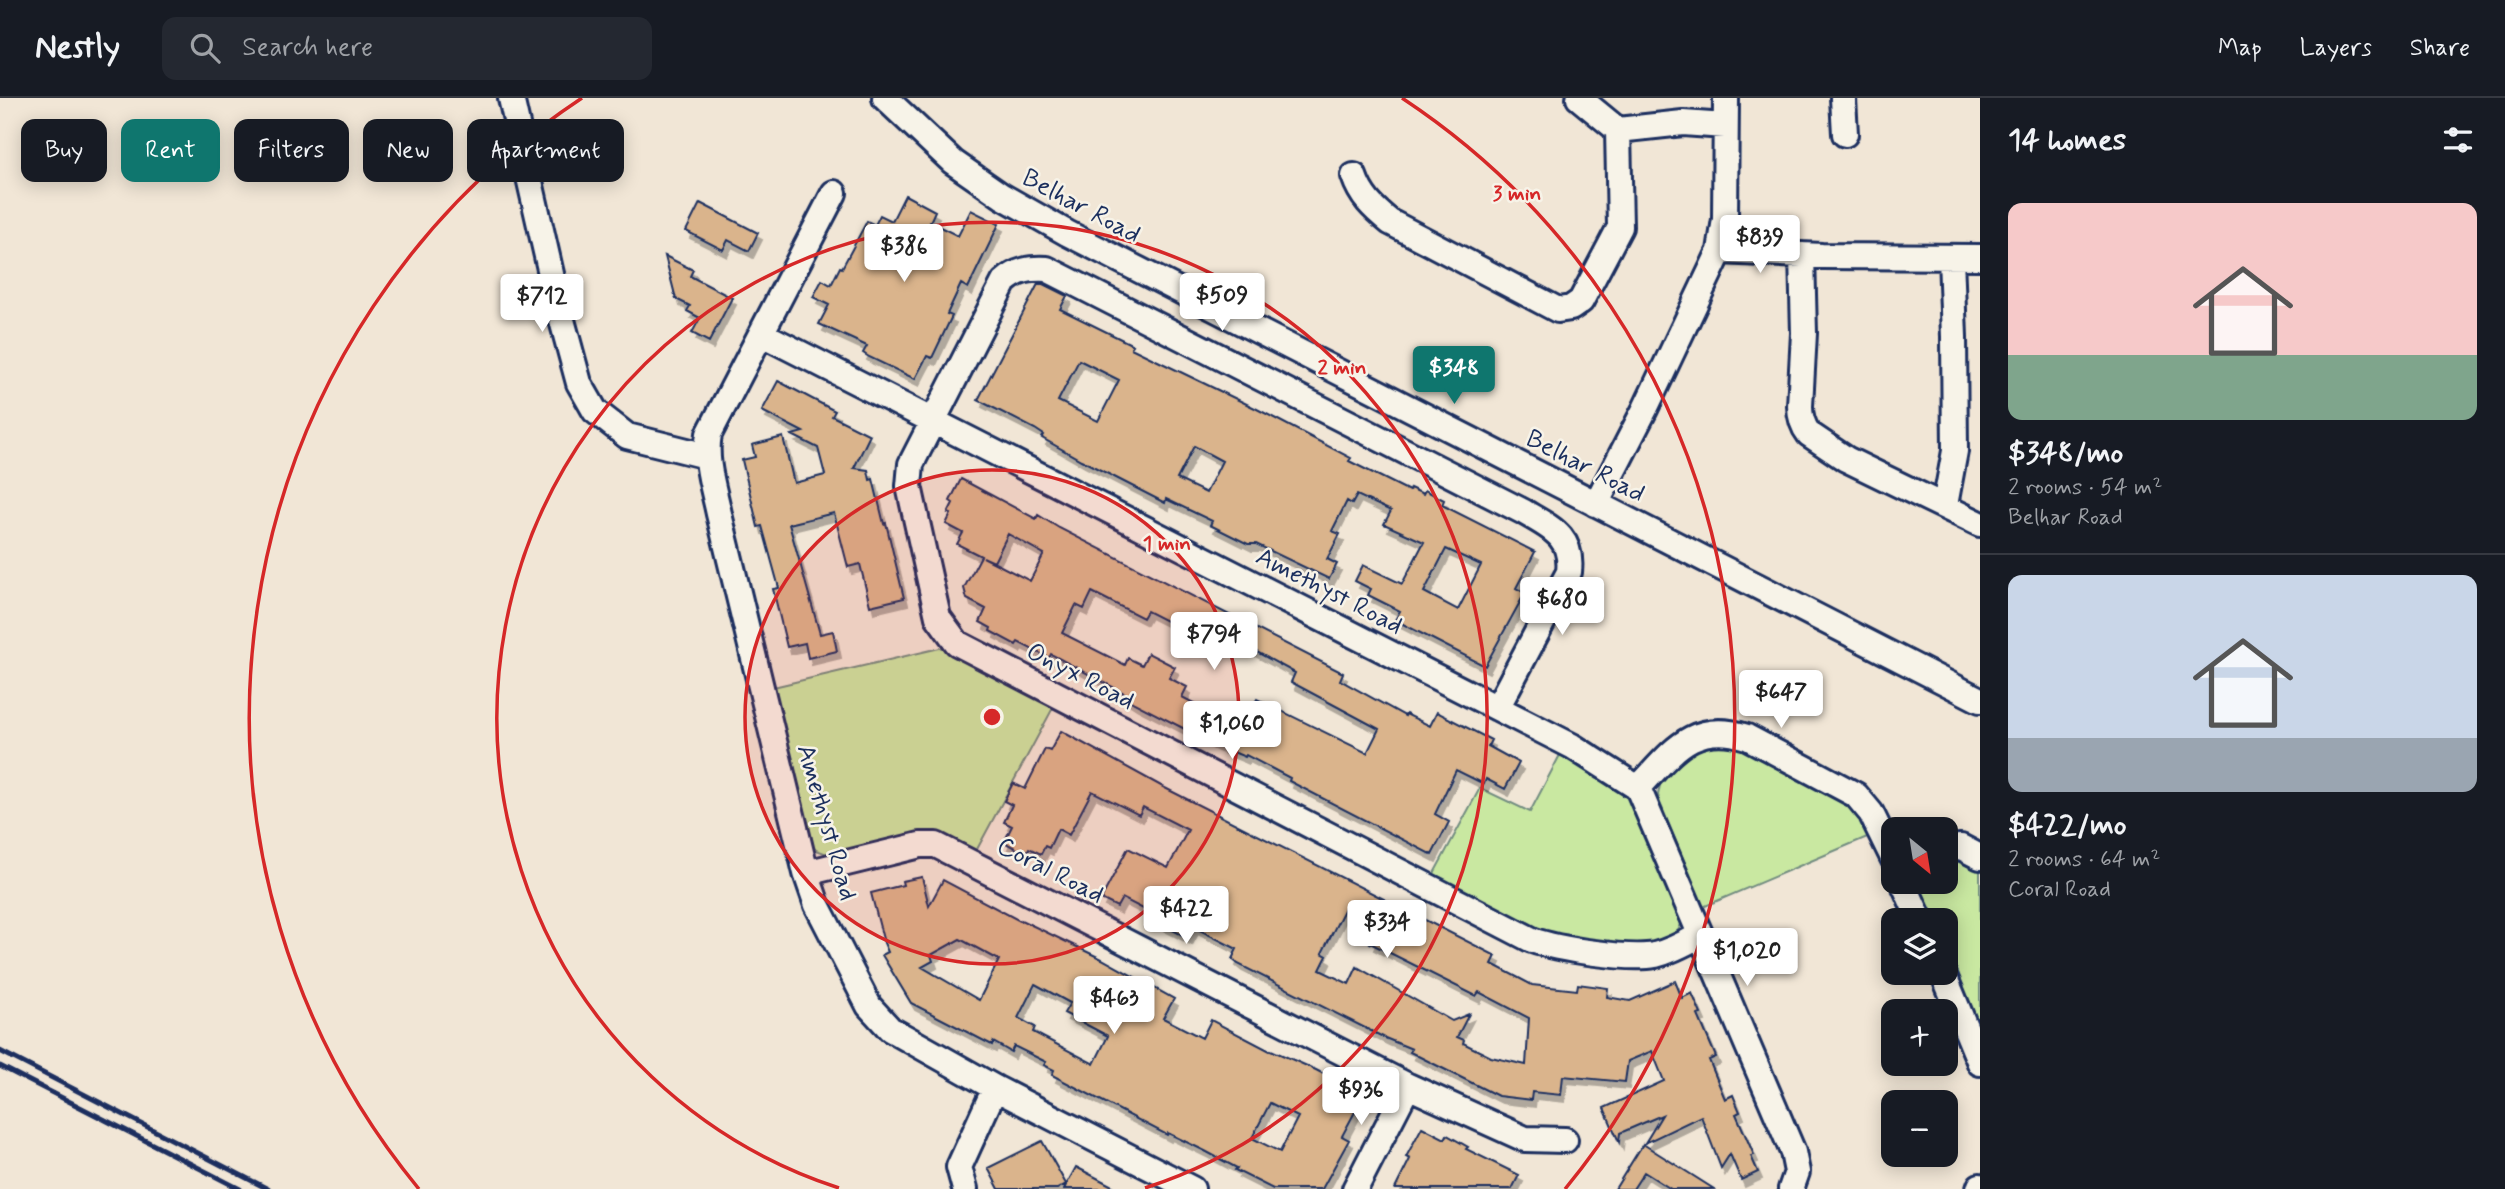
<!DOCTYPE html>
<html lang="en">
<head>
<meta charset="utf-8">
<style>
  body { margin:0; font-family:Mynerve,sans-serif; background:#242831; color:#f1f3f6; height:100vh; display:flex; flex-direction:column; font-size:26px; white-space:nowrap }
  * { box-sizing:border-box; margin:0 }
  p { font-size:23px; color:#9ea1a6 }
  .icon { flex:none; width:38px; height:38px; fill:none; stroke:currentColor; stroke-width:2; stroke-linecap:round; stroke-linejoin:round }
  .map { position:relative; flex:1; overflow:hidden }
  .drawer { display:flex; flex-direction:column; background:#171b24; width:525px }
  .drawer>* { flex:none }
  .guide { position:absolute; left:21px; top:21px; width:665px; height:63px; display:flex; gap:14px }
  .needle { width:46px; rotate:150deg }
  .fabs { position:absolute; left:1881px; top:719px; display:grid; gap:14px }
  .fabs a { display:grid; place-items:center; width:77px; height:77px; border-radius:14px; background:#171b24; box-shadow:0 4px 18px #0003; font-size:35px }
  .price { position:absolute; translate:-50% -60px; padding:0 16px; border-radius:7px; background:#fff; color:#222; font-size:23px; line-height:46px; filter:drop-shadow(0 2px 4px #0008) }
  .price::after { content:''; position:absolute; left:50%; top:42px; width:21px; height:16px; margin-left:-10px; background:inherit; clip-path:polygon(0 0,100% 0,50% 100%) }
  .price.on { background:#0f766e; color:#fff }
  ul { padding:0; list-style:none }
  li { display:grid; align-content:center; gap:14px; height:371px; padding:0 28px }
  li+li { border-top:2px solid #363941 }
  li span { display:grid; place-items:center; height:217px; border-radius:14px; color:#555 }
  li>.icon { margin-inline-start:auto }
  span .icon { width:126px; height:126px; fill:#fffc; stroke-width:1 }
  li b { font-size:30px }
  h2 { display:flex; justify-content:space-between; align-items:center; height:84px; padding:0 28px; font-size:30px }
  .pill { padding:0 24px; border-radius:14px; background:#171b24; box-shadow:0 4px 18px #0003; font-size:24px; line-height:63px }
  .pill.on { background:#0f766e; color:#fff }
  header { display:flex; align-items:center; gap:42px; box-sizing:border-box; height:98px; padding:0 35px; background:#171b24; border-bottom:2px solid #363941 }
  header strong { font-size:33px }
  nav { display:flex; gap:38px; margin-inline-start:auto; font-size:24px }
  .search { width:490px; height:63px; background:#242831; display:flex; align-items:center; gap:18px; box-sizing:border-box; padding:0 24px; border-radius:14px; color:#9ea1a6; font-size:26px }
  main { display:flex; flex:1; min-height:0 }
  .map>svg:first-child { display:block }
  .green { fill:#c9e8a1; stroke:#728c80; stroke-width:2 }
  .building { fill:#dab48c; stroke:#1b2f5e; stroke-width:2; fill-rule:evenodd; filter:url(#shadow) }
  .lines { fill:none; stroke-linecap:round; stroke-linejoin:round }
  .street-casing { stroke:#1b2f5e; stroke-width:30 }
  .street { stroke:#f7f3e8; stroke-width:24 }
  .rail { stroke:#1b2f5e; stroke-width:5 }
  .ring { fill:none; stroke:#d62828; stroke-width:3.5 }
  .labels { text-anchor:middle; stroke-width:5; stroke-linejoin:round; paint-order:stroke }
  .street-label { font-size:26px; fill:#1b2f5e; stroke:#f7f3e8 }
  .centre { fill:#d62828; stroke:#f7f3e8; stroke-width:3.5 }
  .ring-label { font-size:21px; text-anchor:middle; font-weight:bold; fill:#d62828; stroke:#f7f3e8; stroke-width:5; stroke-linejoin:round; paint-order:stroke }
</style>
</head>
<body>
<header>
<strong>Nestly</strong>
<div class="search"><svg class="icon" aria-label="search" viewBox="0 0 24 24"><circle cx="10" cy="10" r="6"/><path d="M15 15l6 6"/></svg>Search here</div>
<nav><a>Map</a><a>Layers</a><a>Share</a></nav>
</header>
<main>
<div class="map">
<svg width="1980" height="1091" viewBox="0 0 1980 1091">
  <defs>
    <filter id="shadow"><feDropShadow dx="4" dy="7" stdDeviation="0" flood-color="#0004"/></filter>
  </defs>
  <rect width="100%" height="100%" fill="#f1e6d6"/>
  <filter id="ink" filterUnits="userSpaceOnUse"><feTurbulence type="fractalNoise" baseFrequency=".0143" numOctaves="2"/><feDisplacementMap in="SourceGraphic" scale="14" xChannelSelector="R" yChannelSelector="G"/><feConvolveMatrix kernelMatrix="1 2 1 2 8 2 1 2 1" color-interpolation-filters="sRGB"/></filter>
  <g filter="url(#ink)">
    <path class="green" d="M944,549L1054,608L975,755L830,757L816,752L811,747L769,590Z
      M1723,640L1853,706L1872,737L1703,809L1660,705L1658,697L1661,682L1699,644Z
      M1560,657L1631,698L1682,824C1678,836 1670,843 1659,849L1557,841L1432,779L1480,690L1530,714Z
      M1946,759H1956L1980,768V922L1967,911L1946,863V822H1929L1918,797L1919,784H1946Z"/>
    <path class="building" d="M905,97L935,113L930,124L958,138L971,112L999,126L968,190L961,186L947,216L952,218L932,260L927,258L915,281L869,259L863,255L867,248L819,226L829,207L813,199L822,182L831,187L840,169L842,170L867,123L875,127L880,117L892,123Z
      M700,105L758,135L749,153L728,142L723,152L686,133Z
      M665,158L693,172L690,178L732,200L709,244L692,235L700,220L687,213L690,208L676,201Z
      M1038,186H1043L1067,198L1060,211L1133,247L1131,250L1257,311L1351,360L1349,363L1409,393L1410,390L1423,396L1425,392L1444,402L1442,407L1535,454L1516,490L1525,495L1485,568L1395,522L1400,513L1368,497L1371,491L1355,483L1363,467L1402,486L1424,444L1384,426L1391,413L1357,397L1352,406L1347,403L1332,433L1340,436L1327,461L1337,466L1329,481L1256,446H1248L1210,427L1212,423L1166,401L1165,405L1081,362L1042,340L1044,337L1035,331L978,302ZM1079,262L1119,282L1098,323L1058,303ZM1194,348L1222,363L1206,395L1177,381ZM1446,451L1481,467L1458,512L1424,494Z
      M778,283L835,313L832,318L870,337L854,370L868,372L870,382L873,381L884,426L886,425L904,500L870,508L860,466L848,469L834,415L789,426L820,536L833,533L837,553L808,560L805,545L787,549L773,491L779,490L762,428L758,429L742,362L755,359L752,347L783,339L794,385L825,377L818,350L792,337L803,334L762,313Z
      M961,381L1036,421L1038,417L1059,430L1343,575L1340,582L1405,618L1406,616L1430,628L1437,614L1491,642L1488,648L1519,665L1505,691L1486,681L1484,686L1456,672L1435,716L1449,724L1432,757L1289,683L1290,680L1246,657L1245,659L1212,645L1134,605L1125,599L1126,596L1051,556L1049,560L1018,544L1016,547L990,533L991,530L980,524L986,511L967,501L964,490L981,458L957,446L963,435L946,426L951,416L948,415L953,405L950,403ZM1008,436L1044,456L1030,483L983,459L994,464ZM1092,494L1143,520L1147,513L1182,531L1186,523L1244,551L1246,548L1295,575L1291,584L1379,631L1367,655L1257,601L1250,615L1232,606L1224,621L1182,599L1187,589L1169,580L1175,569L1148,555L1142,567L1128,560L1125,567L1062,535L1076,507L1084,511Z
      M1061,633L1163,689L1496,858L1492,866L1532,887L1577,892L1578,886L1608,890L1607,899L1630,903L1675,883L1682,900L1692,895L1701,916L1698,917L1716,959L1709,962L1725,1001L1733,997L1740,1014L1736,1016L1754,1057L1751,1058L1758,1074L1741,1082L1730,1056L1721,1070L1701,1018L1645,1045L1662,1017L1620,1035L1619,1044L1604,1010L1664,983L1652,953L1628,963L1625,984L1563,978L1561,997L1532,994L1531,1002L1498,998L1410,954L1412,951L1385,940L1238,866L1232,861L1237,851L1194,829L1188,840L1159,825L1161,820L1122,800L1117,809L1101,801L1128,750L1168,770L1188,732L1143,709L1139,717L1092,693L1069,737L1058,731L1049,750L1045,748L1041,756L1029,750L1026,756L1004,744L1012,728L1004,724L1012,707L1004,703L1013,685L1025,691L1045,651L1050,653ZM1347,806L1378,821L1376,825L1379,827L1370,845L1476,898L1479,894L1529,920L1526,967L1491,959L1463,945L1464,942L1457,939L1469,916L1452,923L1357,869L1349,886L1320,872L1327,858L1322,855Z
      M922,779L929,808L943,782L1020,823L1021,822L1102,861L1174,901L1163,920L1202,940L1211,922L1270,953L1271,952L1316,972L1364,997L1342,1038L1349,1042L1322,1091H1273L1235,1072L1237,1070L1205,1053L1168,1035L1167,1037L1052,977L1054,972L1044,967L1046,964L1014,948L1011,954L993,944L992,947L911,905L882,857L888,854L884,845L871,795L903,787L902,783ZM960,841L999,862L979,902L922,869L933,863L931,857ZM1035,886L1070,905L1064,915L1108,938L1094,966L1033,934L1035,929L1018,920ZM1270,1005L1298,1019L1280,1054L1252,1040Z
      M1422,1029L1445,1041L1447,1037L1468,1049L1466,1051L1519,1077L1512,1091H1395L1410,1061L1406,1059Z
      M1042,1043L1066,1086L1057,1091H999L988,1070Z
      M1643,1046L1714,1091H1671L1644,1074L1633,1091H1615Z
      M1076,1069L1118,1091H1064Z"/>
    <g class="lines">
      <defs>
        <path id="street" d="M511,0L559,211L579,285L595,313L627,338L707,358
          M885,0L953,64L1002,98L1067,135L1980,602
          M1579,0L1618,32L1683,25L1725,28
          M1843,0L1845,36
          M1354,78C1361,99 1373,110 1390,124L1558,212L1571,210L1581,203L1620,129L1618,32
          M834,95L709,336C704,363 714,391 719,416L806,775L817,807L869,908L890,931L995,990L1192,1091
          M1720,153L1822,158L1980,159
          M1802,157L1804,235L1800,308C1800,319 1802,327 1809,336L1846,361L1980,426
          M762,236L1572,648L1638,690L1793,1054L1797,1074L1791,1091
          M1596,406L1645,311L1720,153L1725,121L1726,0
          M1945,407L1955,353L1954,239L1951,159
          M1497,610L1569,474C1573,438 1551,430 1524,414L1047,171C1030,170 1017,172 1004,184L911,366L909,388L938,519L957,545L1532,842C1557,851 1629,862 1655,857C1671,853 1686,845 1700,837
          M1638,690C1672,655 1692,621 1747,639L1856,697L1871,715L1894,762
          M1946,750L1961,749L1980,759
          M806,775L920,747H936L1408,988L1525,1041L1565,1042
          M1903,784L1920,822
          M1943,875L1980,965
          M965,1091L959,1069L995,990
          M1355,1091L1408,988
          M1979,1091L1980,1088"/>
      </defs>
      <use href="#street" class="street-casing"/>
      <use href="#street" class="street"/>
      <path class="rail" d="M0,953L268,1091
        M0,968L240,1091"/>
    </g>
  </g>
  <circle cx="992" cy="619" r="247" fill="#d62828" fill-opacity=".12"/>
  <g class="ring">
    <circle cx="992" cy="619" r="247"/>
    <path d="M839 1090A495 495 0 1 1 1145 1090"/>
    <path d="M419 1091A742 742 0 0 1 582 0M1402 0A742 742 0 0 1 1565 1091"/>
  </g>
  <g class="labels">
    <g class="street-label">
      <text transform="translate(1082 107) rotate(28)" y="9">Belhar Road</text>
      <text transform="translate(1586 367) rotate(27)" y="9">Belhar Road</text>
      <text transform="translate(1330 492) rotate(27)" y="9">Amethyst Road</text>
      <text transform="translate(1081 577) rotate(27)" y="9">Onyx Road</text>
      <text transform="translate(828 724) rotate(74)" y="9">Amethyst Road</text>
      <text transform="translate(1051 771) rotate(27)" y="9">Coral Road</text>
    </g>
  </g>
  <circle cx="992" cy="619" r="10" class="centre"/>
  <g class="ring-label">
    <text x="1517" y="102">3 min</text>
    <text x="1342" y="276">2 min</text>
    <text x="1167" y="452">1 min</text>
  </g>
</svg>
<div class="fabs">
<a><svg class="needle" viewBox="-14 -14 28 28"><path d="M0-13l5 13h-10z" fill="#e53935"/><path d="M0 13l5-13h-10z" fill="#9ea1a6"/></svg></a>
<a><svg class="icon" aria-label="layers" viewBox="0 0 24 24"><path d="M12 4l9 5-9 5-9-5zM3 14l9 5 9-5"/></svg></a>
<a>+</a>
<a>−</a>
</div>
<b class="price" style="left:1760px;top:177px">$839</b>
<b class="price" style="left:904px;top:186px">$386</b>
<b class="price" style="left:1222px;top:235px">$509</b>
<b class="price" style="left:542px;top:236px">$712</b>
<b class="price on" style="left:1454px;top:308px">$348</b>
<b class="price" style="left:1562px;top:539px">$680</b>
<b class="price" style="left:1214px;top:574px">$794</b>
<b class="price" style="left:1781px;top:632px">$647</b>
<b class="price" style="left:1232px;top:663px">$1,060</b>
<b class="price" style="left:1186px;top:848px">$422</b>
<b class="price" style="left:1387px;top:862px">$334</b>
<b class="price" style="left:1747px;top:890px">$1,020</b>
<b class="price" style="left:1114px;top:938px">$463</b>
<b class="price" style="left:1361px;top:1029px">$936</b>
<div class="guide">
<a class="pill">Buy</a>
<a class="pill on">Rent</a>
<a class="pill">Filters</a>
<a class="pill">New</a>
<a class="pill">Apartment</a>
</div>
</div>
<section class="drawer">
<h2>14 homes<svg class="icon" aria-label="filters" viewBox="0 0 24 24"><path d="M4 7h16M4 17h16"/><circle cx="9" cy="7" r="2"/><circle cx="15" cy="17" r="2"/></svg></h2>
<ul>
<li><span style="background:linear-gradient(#f6c9c9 70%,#7fa58c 0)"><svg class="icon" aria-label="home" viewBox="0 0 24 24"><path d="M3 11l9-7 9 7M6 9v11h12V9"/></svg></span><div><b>$348/mo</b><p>2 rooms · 54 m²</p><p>Belhar Road</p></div></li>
<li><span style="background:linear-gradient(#c9d6e8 75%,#9aa5b1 0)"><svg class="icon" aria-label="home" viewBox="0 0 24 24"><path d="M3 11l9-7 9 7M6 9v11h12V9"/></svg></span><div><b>$422/mo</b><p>2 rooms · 64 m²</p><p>Coral Road</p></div></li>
</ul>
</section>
</main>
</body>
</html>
